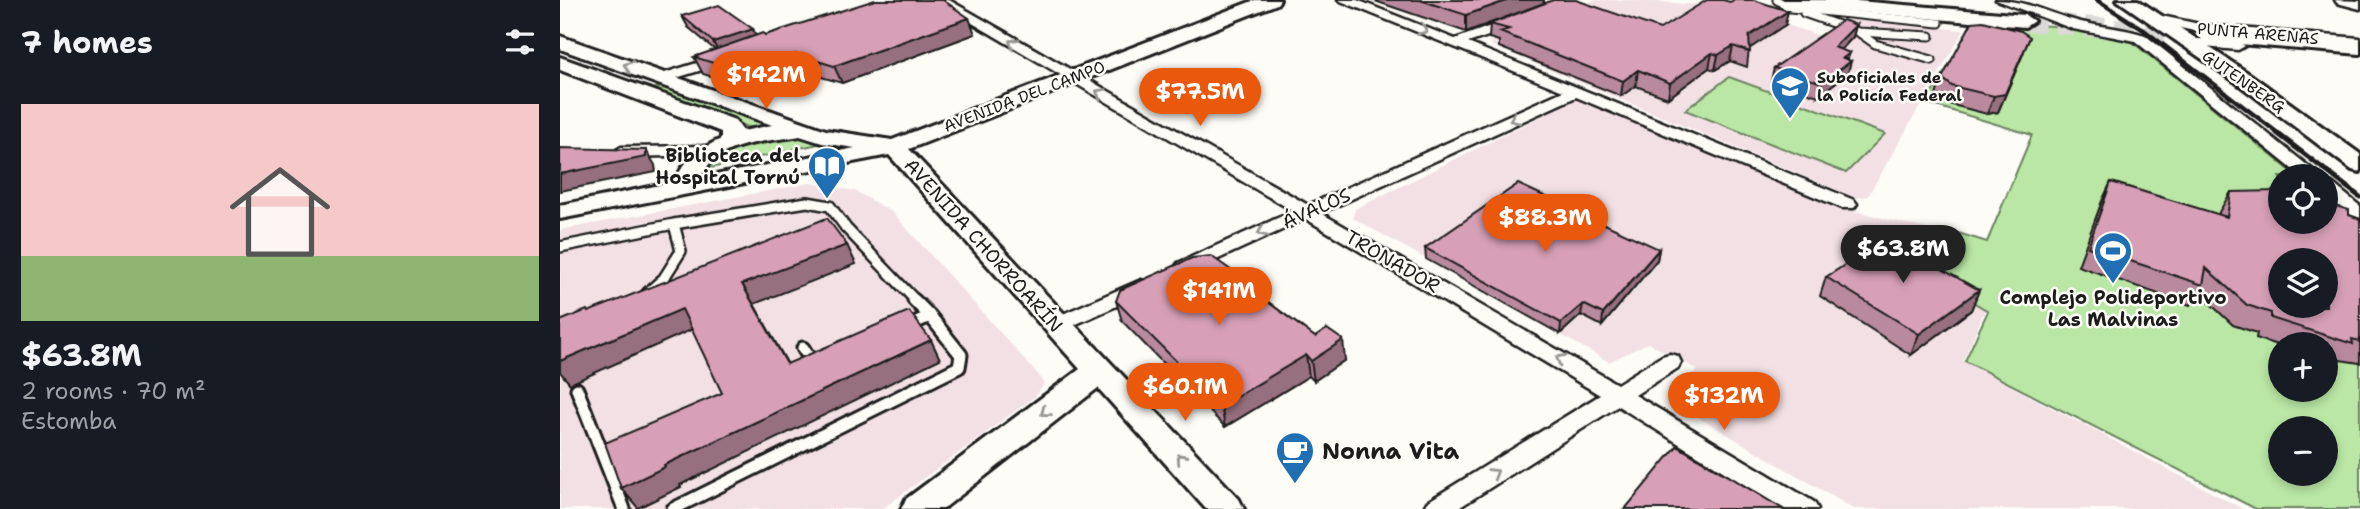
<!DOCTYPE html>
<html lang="en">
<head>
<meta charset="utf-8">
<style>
  body { margin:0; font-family:"Shantell Sans",sans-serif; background:#242831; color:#f1f3f6; height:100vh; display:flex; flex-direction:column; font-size:26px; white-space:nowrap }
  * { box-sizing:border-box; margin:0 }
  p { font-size:23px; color:#9ea1a6 }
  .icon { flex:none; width:38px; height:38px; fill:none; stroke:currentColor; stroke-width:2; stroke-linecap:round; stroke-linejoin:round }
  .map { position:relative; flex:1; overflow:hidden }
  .side { display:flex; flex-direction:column; background:#171b24; width:560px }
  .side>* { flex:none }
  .fabs { position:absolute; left:1708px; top:164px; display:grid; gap:14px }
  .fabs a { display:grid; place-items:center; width:70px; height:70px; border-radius:50%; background:#171b24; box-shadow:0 4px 10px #0003; font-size:35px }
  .price { position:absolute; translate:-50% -60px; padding:0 16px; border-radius:24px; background:#ea580c; color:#fff; font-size:23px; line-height:46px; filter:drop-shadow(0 2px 4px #0008) }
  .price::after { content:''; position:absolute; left:50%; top:42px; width:21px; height:16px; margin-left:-10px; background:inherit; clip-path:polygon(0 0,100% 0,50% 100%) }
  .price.current { background:#222; color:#fff }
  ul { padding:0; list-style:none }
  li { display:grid; align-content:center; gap:14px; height:371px; padding:0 21px }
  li+li { border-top:2px solid #363941 }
  li span { display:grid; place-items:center; height:217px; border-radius:0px; color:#555 }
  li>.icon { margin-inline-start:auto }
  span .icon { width:126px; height:126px; fill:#fffc; stroke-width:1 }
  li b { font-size:30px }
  h2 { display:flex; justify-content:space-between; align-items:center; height:84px; padding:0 21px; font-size:30px }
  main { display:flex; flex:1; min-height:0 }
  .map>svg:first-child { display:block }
  .built { fill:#f2e0e4 }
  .green { fill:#bae7a5; stroke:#6b8260; stroke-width:2; fill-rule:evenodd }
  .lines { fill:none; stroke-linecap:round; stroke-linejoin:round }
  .secondary-tunnel { stroke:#dbdad6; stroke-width:20; stroke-dasharray:20 10; stroke-linecap:butt }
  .lane-far2-casing { stroke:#1c1c1c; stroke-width:11 }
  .lane-far1-casing { stroke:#1c1c1c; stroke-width:14 }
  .lane-casing { stroke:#1c1c1c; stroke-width:17 }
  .street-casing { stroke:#1c1c1c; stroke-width:5 }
  .secondary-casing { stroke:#1c1c1c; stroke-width:6 }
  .lane-far2 { stroke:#fdfcf7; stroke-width:7 }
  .lane-far1 { stroke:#fdfcf7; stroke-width:9 }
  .lane { stroke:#fdfcf7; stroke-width:11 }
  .street { fill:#fdfcf7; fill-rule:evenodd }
  .secondary { fill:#fdfcf7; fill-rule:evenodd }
  .rail-far1 { stroke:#1c1c1c; stroke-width:4.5 }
  .rail { stroke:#1c1c1c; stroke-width:5 }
  .wall { fill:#b98a9d; stroke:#1c1c1c; stroke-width:2 }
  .shaded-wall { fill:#96707f; stroke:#1c1c1c; stroke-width:2 }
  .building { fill:#d7a0b6; stroke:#1c1c1c; stroke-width:2; fill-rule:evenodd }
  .oneway { stroke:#989794 }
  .labels { text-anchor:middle; stroke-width:5; stroke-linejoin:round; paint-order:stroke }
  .far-street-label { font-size:16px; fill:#1c1c1c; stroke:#fdfcf7 }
  .far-poi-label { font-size:16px; font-weight:bold; fill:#1c1c1c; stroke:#fdfcf7; text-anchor:start }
  .poi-label { font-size:19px; font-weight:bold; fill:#1c1c1c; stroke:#fdfcf7; text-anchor:end }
  .street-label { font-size:19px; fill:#1c1c1c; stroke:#fdfcf7 }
  .near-poi-label { font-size:23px; font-weight:bold; fill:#1c1c1c; stroke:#fdfcf7; text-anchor:start }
</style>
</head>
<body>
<main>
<section class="side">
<h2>7 homes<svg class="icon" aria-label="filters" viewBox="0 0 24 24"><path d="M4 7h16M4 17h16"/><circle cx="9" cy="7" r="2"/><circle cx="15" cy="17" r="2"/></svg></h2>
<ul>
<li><span style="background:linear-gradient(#f6c9c9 70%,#8fb573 0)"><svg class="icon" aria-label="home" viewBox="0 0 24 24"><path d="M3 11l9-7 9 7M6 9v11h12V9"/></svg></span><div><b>$63.8M</b><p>2 rooms · 70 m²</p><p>Estomba</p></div></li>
</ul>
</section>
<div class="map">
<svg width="1800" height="509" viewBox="0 0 1800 509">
  <rect width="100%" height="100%" fill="#fdfcf7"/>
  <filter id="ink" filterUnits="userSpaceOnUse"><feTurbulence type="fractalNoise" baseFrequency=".0143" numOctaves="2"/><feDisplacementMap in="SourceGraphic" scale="14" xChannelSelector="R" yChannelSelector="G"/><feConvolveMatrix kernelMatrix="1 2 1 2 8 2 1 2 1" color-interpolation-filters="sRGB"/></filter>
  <g filter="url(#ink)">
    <path class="built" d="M1034,0H1075L1177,8L1260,36L1281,19L1404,30L1308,196L1296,198L931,45L933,40Z
      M1018,98L1295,211L1378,232L1338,258L1425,310L1403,361L1683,509H1294L1114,403L1109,389L1138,370L1088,343L1049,362L793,218L795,209Z
      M250,183L295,191L332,212L481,378L484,384L476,396L322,509H0V230Z"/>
    <path class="green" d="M1415,22C1466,25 1521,24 1570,40L1738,177H1720V222H1766V199L1800,228V509H1696L1405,361L1428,311L1351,265L1392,231L1427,242L1472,135L1366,103ZM1720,261H1766V306H1720ZM1720,345H1766V390H1720ZM1720,429H1766V474H1720Z
      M1169,77L1325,134L1286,173L1125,110Z
      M102,87L215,127L196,130L90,93L92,89Z
      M242,134L258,144L147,169L144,167L169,147Z"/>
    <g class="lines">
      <path class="secondary-tunnel" d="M1465,21L1650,37"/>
      <defs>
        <path id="lane-far2" d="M1217,0L1230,8L1379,23
          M1244,13L1298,32L1370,36
          M1298,32L1315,44L1372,60"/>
        <path id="lane-far1" d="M114,224L247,202L270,206L286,228L356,301
          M0,247L114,224L121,251L104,278L87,293"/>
        <path id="lane" d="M354,300L370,316
          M243,348L253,364
          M17,389L64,509
          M113,509L399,367L401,355L370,316L345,327"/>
        <path id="street" d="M373,0H389L748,205L1003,91L778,0H797L895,39L950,19H960V25L908,43L1294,200L1297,204L1294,208H1282L1016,97L761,213L1057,384L1102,356L1110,354L1118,356L1121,362L1118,368L1075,395L1254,502L1258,509H1224L1058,406L897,509H863L867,502L1040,395L746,219L632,271H618L615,267L618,263L733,211Z
          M1436,0C1467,0 1491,15 1521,22C1542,27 1564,28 1585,35L1762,177H1742L1575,41L1513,29Z
          M1775,0L1800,1V9L1777,3Z
          M1597,15L1644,25L1800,38V46L1644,33L1592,22L1590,19Z
          M1626,38L1678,42L1685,46L1678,50L1621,45V39Z
          M163,55L170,59L168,62L103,82L96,78L98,75Z
          M153,146L159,147L161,151L159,155L61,157L53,152L61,147Z
          M1766,182L1772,183L1800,206V220L1794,219L1766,196Z
          M581,280L588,282L591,287L588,292L503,330L496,332L489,330L486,325L489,320Z"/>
        <path id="secondary" d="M695,0H720L717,4L349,149L679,499L684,509H646L538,388L383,509H341L346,499L520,369L329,155L0,219V205L115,182C123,160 140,149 161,139V132L0,70V57L175,120L183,131L212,125L0,49V36L266,130L332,140ZM240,136L262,143L295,148L140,178C157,141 207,142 240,136Z
          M1215,0H1286L1465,15L1474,21L1465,27L1224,5Z
          M1557,0H1578L1691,75L1800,154V172L1792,170L1677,83Z
          M1650,31L1800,42V54L1643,41L1640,37L1643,33Z"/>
      </defs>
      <use href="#lane-far2" class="lane-far2-casing"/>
      <use href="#lane-far1" class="lane-far1-casing"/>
      <use href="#lane" class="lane-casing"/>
      <use href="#street" class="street-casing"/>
      <use href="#secondary" class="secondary-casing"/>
      <use href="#lane-far2" class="lane-far2"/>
      <use href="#lane-far1" class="lane-far1"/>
      <use href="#lane" class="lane"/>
      <use href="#street" class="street"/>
      <use href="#secondary" class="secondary"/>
      <path class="rail-far1" d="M1537,0L1584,30L1719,134"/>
      <path class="rail" d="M1717,133L1800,197"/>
    </g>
    <path class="wall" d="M812,0H984V3L906,32Z
      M122,16L196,35L415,34L282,83L244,72L204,93L143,74L134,57L155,50L128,27Z
      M930,24L1100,29L1225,25L1189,48L1187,67L1170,61L1155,70L1149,68L1108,98L1076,86L1061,96L939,47V41L929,38Z
      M1296,25L1293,37L1281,50L1288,59V73L1258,96L1211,81L1214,68Z
      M1463,54L1438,112L1427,114L1385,103L1376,95L1382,78Z
      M1551,182L1659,215V212L1671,192L1789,215L1800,219V363L1780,360L1776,364L1766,361V345H1720V346L1696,338L1697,333L1673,325L1638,292L1630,305L1518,266L1542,201Z
      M865,248L1099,249L1097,260L1042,326L1021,315L1000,334L866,259Z
      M1266,277L1419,290L1411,310L1351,355L1260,296Z
      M703,298L785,360L754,381L749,376L665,427L562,321L556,301Z"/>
    <path class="shaded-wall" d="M949,0H984V3L906,32V15Z
      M1228,11L1225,25L1186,51L1189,36Z
      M409,18L415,34L282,83L274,66Z
      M1296,25L1293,37L1271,60L1274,47Z
      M193,29L198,40L159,53L153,42Z
      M1470,37L1438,112L1427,114L1434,96Z
      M1173,46L1170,61L1155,70L1158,55Z
      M1152,53L1149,68L1108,98L1110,83Z
      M1290,53L1286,64L1291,61L1288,73L1258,96L1262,83L1283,58Z
      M235,54L244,72L204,93L195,76Z
      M1078,70L1076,86L1061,96L1063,81Z
      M86,150L95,165L96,172L0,191V174Z
      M287,245L296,264L194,304L239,384L182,284Z
      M1099,249L1097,260L1042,326L1043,314Z
      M1419,290L1411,310L1351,355L1359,334Z
      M1023,304L1021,315L1000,334L1001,323Z
      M122,309L135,328L10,384L0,372V361Z
      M371,340L380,359L120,485L121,487L78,508L61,488L104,465Z
      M783,340L785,360L754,381L751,361Z
      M746,355L749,376L665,427L661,406Z"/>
    <path class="building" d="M315,0H383L409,18L274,66L235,54L195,76L134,57L203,33L205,35Z
      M860,0H949L906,15Z
      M993,0H1016L1100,29L1147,0H1163L1170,2L1174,0H1194L1228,11L1189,36L1190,52L1173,46L1158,55L1152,53L1110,83L1078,70L1063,81L940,32L949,29L930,24Z
      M159,5L193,29L153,42L122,16Z
      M1283,20L1296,25L1274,47L1290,53L1283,58L1291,61L1262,83L1214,68Z
      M1423,21L1461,31L1470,37L1445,94L1434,96L1392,86L1382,78L1412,22Z
      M0,148L86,150V157L0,174Z
      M1551,182L1667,217L1671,192L1720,191V222H1766V203L1789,210V215L1800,219V341L1792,339L1793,344L1711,318V313L1687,305L1646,268L1643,285L1528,247ZM1720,261H1766V306H1720Z
      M958,184L1099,249L1043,314L1023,304L1001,323L865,248Z
      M267,218L287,245L182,284L227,364L349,311L371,340L104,465L105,467L61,488L45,443L162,393L122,309L0,361V321L27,310L28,312Z
      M1327,238L1419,290L1359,334L1266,277Z
      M651,256L702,292L700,296L755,337L767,329L783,340L751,361L746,355L661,406L556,301L560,290L632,258Z
      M1117,446L1223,509H1065Z"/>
    <defs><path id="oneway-chevron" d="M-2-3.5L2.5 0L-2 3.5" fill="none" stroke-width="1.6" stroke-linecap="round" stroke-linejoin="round" transform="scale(1.75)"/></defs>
    <g class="oneway">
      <use href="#oneway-chevron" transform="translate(863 30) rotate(21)"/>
      <use href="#oneway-chevron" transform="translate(453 43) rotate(-150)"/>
      <use href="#oneway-chevron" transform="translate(68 66) rotate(-161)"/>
      <use href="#oneway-chevron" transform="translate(540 93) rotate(-150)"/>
      <use href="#oneway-chevron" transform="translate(954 119) rotate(156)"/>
      <use href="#oneway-chevron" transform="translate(702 232) rotate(156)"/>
      <use href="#oneway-chevron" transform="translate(1000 359) rotate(-150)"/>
      <use href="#oneway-chevron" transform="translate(485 412) rotate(142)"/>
      <use href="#oneway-chevron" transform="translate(621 458) rotate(-132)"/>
      <use href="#oneway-chevron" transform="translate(934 473) rotate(-32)"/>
    </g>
  </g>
  <defs>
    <symbol id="university-pin" viewBox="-11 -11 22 30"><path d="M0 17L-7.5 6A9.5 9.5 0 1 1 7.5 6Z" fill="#1f6fb2" stroke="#fdfcf7"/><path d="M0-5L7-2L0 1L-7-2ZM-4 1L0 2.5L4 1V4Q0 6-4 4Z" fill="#fff"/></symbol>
    <symbol id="library-pin" viewBox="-11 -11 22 30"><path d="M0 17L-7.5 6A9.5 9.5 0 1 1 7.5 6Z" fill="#1f6fb2" stroke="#fdfcf7"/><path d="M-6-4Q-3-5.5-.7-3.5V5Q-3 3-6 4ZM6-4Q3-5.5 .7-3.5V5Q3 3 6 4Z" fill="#fff"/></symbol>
    <symbol id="stadium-pin" viewBox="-11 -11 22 30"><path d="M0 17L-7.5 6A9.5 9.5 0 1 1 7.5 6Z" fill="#1f6fb2" stroke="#fdfcf7"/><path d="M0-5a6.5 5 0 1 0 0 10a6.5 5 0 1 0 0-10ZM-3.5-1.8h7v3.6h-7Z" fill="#fff"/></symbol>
    <symbol id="cafe-pin" viewBox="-11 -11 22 30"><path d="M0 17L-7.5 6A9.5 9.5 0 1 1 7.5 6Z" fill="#1f6fb2" stroke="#fdfcf7"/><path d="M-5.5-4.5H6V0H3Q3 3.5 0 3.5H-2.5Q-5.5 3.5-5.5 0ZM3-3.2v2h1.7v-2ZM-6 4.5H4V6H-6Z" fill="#fff"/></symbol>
  </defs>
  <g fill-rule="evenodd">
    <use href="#university-pin" x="1208" y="64" width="44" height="60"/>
    <use href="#library-pin" x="245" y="144" width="44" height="60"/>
    <use href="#stadium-pin" x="1531" y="229" width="44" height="60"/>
    <use href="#cafe-pin" x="713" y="429" width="44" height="60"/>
  </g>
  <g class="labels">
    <g class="far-street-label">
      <text transform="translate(1698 33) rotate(5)" y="6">PUNTA ARENAS</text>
      <text transform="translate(1684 81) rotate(35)" y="6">GUTENBERG</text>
      <text transform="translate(464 96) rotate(-21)" y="6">AVENIDA DEL CAMPO</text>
    </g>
    <g class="far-poi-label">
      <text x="1257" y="83">Suboficiales de<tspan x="1257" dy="18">la Policía Federal</tspan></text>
    </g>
    <g class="poi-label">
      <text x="240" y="162">Biblioteca del<tspan x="240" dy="22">Hospital Tornú</tspan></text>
      <text x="1553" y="304" text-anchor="middle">Complejo Polideportivo<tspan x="1553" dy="22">Las Malvinas</tspan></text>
    </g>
    <g class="street-label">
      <text transform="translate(756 208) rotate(-24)" y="7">ÁVALOS</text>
      <text transform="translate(424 245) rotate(48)" y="7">AVENIDA CHORROARÍN</text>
      <text transform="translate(833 261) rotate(30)" y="7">TRONADOR</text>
    </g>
    <g class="near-poi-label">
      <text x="762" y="459">Nonna Vita</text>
    </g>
  </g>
</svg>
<div class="fabs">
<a><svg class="icon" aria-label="locate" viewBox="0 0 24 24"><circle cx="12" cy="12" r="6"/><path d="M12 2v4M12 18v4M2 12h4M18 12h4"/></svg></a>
<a><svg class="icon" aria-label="layers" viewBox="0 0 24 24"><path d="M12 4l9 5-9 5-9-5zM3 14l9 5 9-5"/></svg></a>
<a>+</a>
<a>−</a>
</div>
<b class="price" style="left:206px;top:111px">$142M</b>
<b class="price" style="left:640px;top:128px">$77.5M</b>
<b class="price" style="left:985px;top:254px">$88.3M</b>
<b class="price current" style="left:1343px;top:285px">$63.8M</b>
<b class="price" style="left:659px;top:327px">$141M</b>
<b class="price" style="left:625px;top:423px">$60.1M</b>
<b class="price" style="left:1164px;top:432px">$132M</b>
</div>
</main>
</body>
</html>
